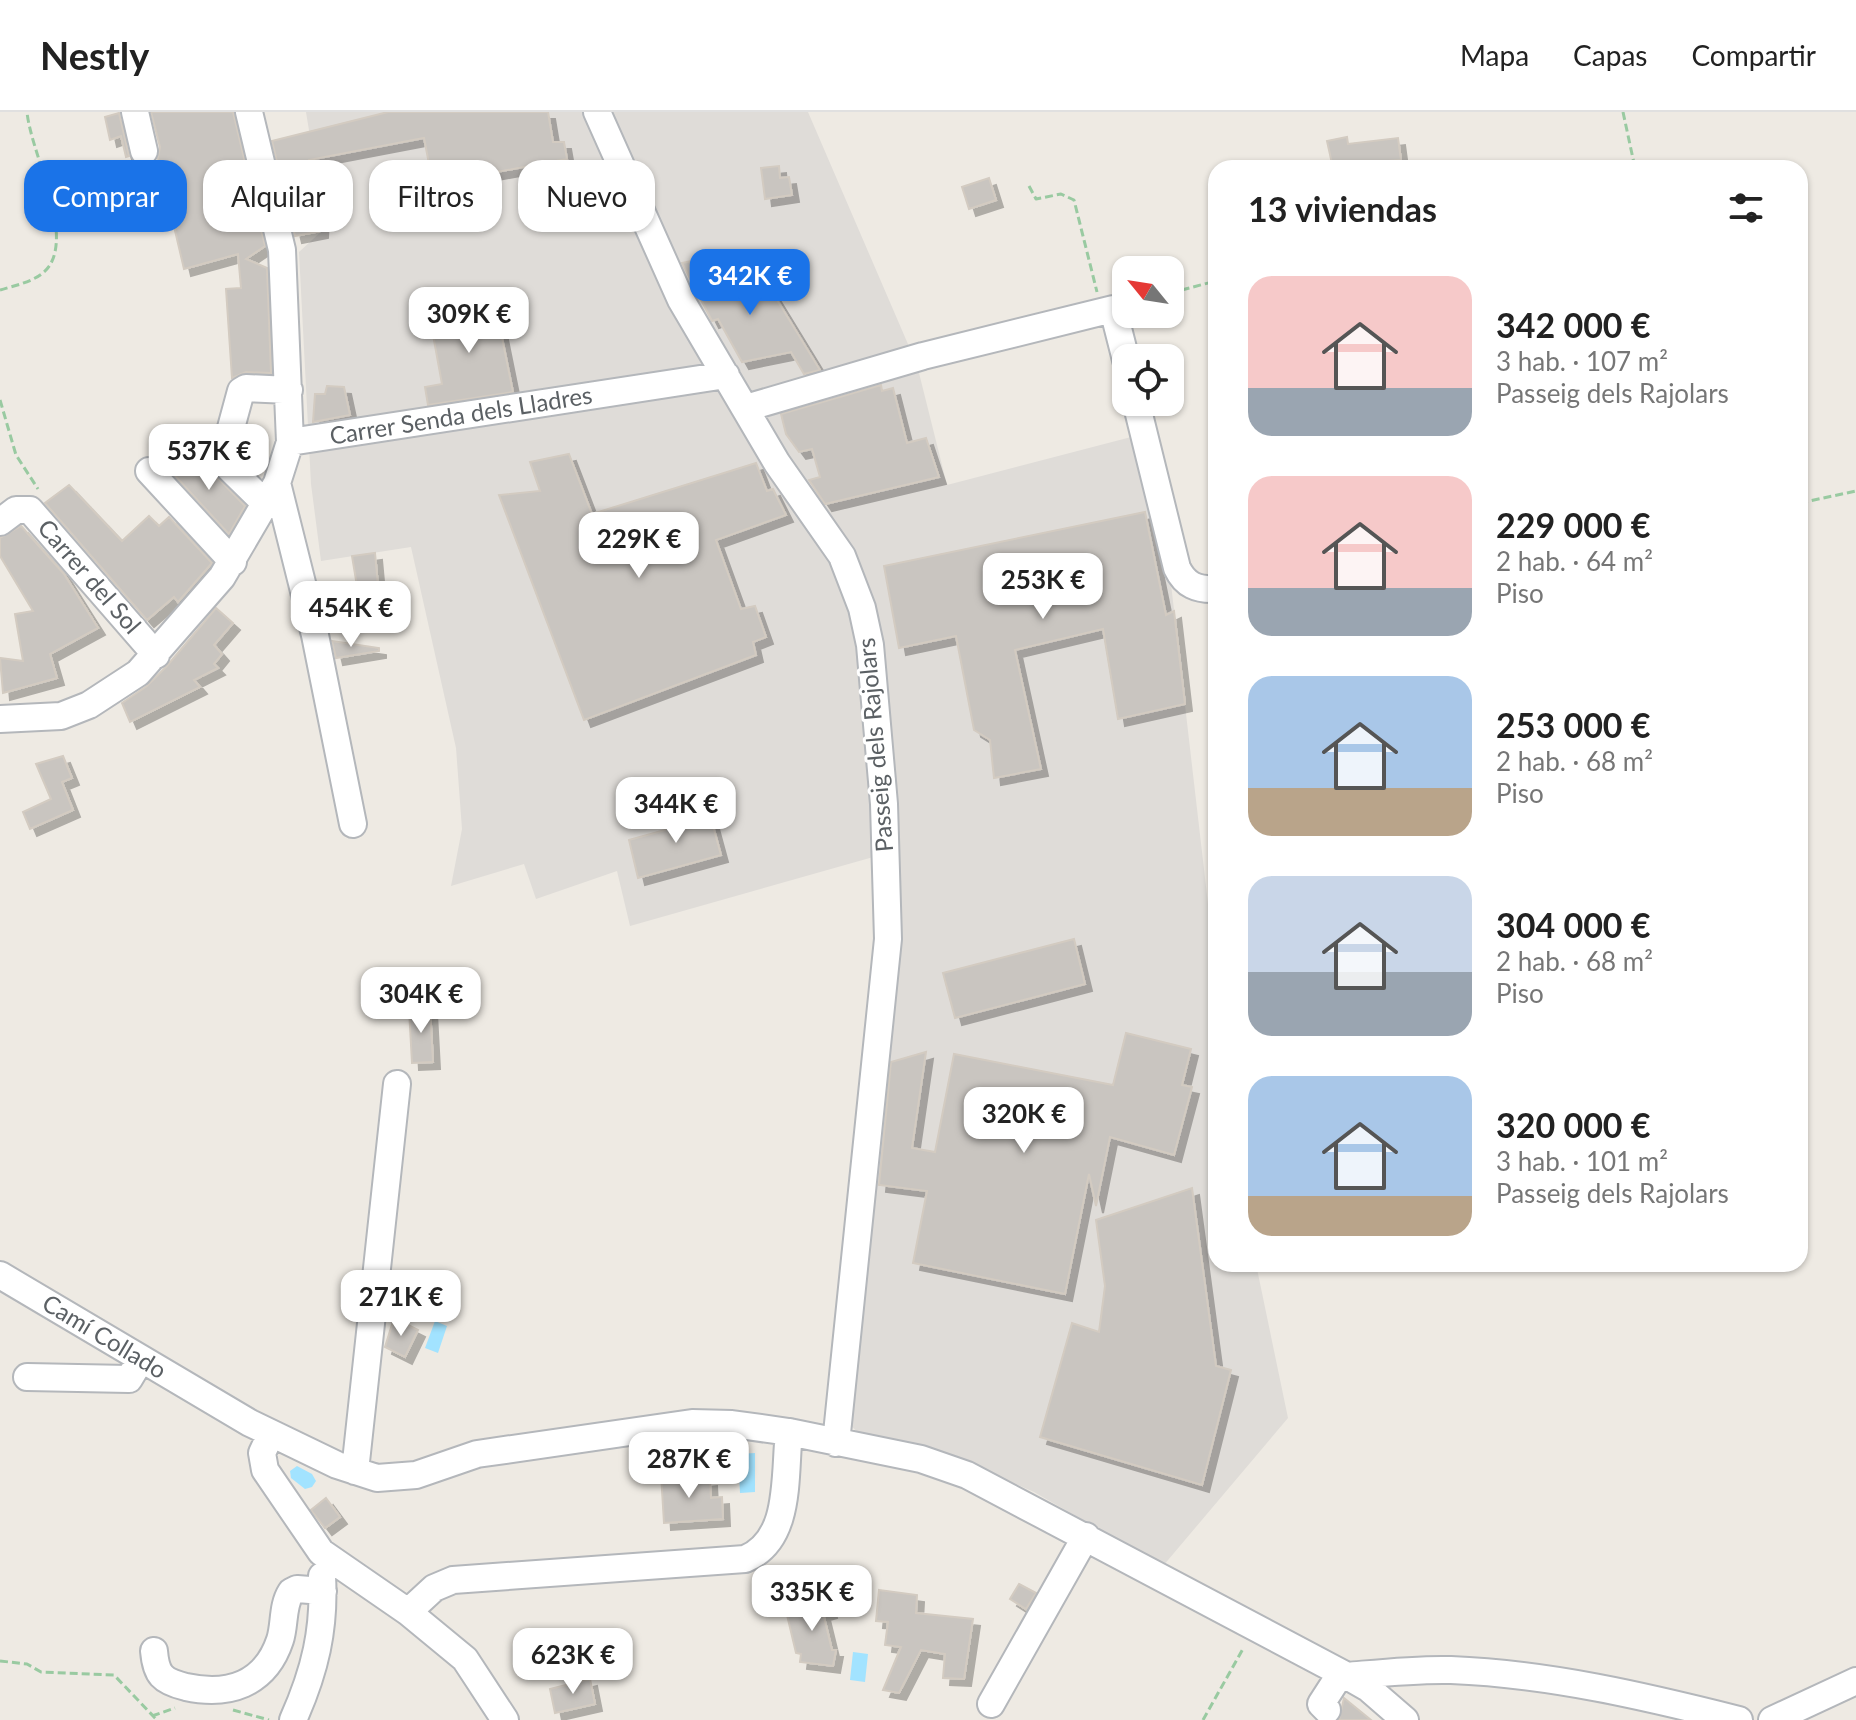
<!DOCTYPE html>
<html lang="es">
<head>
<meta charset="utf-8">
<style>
  body { margin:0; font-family:Lato,sans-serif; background:#f2f2f2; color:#222; height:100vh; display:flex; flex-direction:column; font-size:30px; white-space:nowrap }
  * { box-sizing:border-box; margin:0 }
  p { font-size:26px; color:#767676 }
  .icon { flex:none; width:44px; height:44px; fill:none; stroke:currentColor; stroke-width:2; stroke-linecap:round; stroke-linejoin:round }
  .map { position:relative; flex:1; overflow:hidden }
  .side { position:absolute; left:1208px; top:48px; width:600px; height:1112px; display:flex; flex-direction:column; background:#fff; border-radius:24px; box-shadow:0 2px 6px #0004 }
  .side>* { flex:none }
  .top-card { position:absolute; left:24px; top:48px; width:760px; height:72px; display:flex; gap:16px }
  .needle { width:52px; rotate:300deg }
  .buttons { position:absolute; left:1112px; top:144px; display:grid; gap:16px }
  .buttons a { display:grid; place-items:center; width:72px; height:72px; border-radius:16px; background:#fff; box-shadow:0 2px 6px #0004; font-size:40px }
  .price { position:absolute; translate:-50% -68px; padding:0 18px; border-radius:16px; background:#fff; color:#222; font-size:26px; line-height:52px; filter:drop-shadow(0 2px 4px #0008) }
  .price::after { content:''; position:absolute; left:50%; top:48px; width:24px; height:18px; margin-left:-12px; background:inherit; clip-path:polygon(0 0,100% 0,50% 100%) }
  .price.on { background:#1a73e8; color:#fff }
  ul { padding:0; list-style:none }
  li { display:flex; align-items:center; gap:24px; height:200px; padding:0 40px }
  li span { display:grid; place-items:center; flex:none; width:224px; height:160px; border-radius:24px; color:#555 }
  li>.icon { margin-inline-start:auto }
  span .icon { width:96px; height:96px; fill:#fffc; stroke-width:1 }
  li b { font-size:34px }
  h2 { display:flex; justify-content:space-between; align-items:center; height:96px; padding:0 40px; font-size:34px }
  .tag { padding:0 28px; border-radius:24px; background:#fff; box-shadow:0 2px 6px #0004; font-size:28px; line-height:72px }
  .tag.on { background:#1a73e8; color:#fff }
  header { display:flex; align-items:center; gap:48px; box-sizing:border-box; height:112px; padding:0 40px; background:#fff; border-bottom:2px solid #e0e0e0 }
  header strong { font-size:38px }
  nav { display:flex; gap:44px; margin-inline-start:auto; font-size:28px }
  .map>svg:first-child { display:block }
  .industrial { fill:#dfdcd8 }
  .water { fill:#a2e3ff }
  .building { fill:#c9c5c0; stroke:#d3cbc1; stroke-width:2; filter:url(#shadow) }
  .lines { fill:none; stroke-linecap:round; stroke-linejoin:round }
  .minor-casing { stroke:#b4b7bb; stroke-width:30 }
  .path { stroke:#99caa1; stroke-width:3; stroke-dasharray:8 4; stroke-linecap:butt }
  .minor { stroke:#fff; stroke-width:26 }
  .labels { text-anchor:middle; stroke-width:6; stroke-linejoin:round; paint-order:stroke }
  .street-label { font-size:24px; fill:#5b6064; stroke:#fff }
</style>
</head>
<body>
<header>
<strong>Nestly</strong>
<nav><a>Mapa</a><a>Capas</a><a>Compartir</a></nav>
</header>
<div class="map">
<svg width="1856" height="1608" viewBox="0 0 1856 1608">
  <defs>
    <filter id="shadow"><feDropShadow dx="7" dy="7" stdDeviation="0" flood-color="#0004"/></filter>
  </defs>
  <rect width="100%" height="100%" fill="#eeeae3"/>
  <path class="industrial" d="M306,0H808L917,253L947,373L1135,324L1171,472L1216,861V1152H1256L1288,1306L1163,1454L1034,1380L954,1344L863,1325L849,1312L901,836L898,738L630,814L617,759L536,787L524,752L451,774L462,717L456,636L411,435L321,449L311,372L299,140L325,116Z"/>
  <path class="water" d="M435,1209L447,1214L438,1241L425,1236Z
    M755,1341V1380L740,1381L738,1342Z
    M297,1354L312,1362L316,1369L312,1375L305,1377L291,1366L290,1359Z
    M853,1540L868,1542L865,1570L850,1568Z"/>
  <path class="building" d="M151,0H233L265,134L246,147L267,156L271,261L246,260L232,266L226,177L241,176L238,142L184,157L158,46L160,35Z
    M388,0H548L553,30H564L567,47L454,68L452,58L431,62L424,26L309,48L318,98L322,99L321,119L295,124L272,29Z
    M119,1L129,44L126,45L121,24L110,28L105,5Z
    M1347,25L1348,32L1398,26L1401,48L1389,49L1390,56H1333L1327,29Z
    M779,54L780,66L789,65L792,83L765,87L761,56Z
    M989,66L996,88L969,97L962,75Z
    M702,147L718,177L760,160L820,258L804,262L791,240L742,250L718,207L712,209L682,151Z
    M495,191L513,280L428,293L425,275L442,272L429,201Z
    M881,273L882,279L893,276L907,331L926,326L939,365L825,392L809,368L820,365L812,337L799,340L786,322L781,302Z
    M327,274L344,275L350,303L313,310L315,282H325Z
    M569,342L592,402L756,351L767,379L773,377L786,403L716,428L741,497L755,494L766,525L753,530L756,543L584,608L499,383L540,379L530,350Z
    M177,344L184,351L190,346L205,357L207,355L245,394L229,422L166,354Z
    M69,373L122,429L149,404L159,414L169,405L212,451L178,490L174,485L147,508L45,391Z
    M1145,400L1166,503L1174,499L1185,592L1118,607L1103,517L1015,538L1041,657L994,666L990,628L974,618L956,524L899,536L884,454Z
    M21,414L64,462L98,516L50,542L57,566L3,581L0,546L23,549L15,502L33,499L0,444V426Z
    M375,441L381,506L353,510L335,502L331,478L357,474L352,444Z
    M216,496L233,511L214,533L222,542L214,552L218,556L194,568L200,575L130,610L122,591L147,574L167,554Z
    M332,529L379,536V539L336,546Z
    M63,644L72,666L62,670L73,698L30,717L23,700L51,687L36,652Z
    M709,699L721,743L638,766L629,728L665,718L664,711Z
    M1074,827L1085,872L955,906L943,861Z
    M430,895L433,950L412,951L409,897Z
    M1126,921L1191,937L1182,973L1192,975L1174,1043L1110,1025L1096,1094L1089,1062L1065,1182L913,1151L927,1079L879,1073L891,950L926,940L912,1036L935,1040L954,942L1113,973Z
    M1192,1076L1216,1254L1231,1258L1202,1373L1040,1325L1072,1211L1099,1220L1105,1174L1096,1108Z
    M394,1206L418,1218L405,1245L385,1235Z
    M681,1361L682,1370L710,1367L711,1386L722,1385L723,1407L664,1411L661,1362Z
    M326,1386L340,1405L325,1416L311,1398Z
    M1019,1472L1036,1481L1026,1497L1010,1487Z
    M879,1478L917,1483L916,1501L973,1507L964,1567L943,1566L945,1542L921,1538L899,1581L883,1578L901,1535L885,1533L888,1510L876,1509Z
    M826,1484L830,1499L823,1501L832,1538H836L833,1554L800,1550L801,1542L796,1541L787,1503L800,1500L798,1491Z
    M590,1567L595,1592L555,1601L550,1577Z
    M1344,1586L1371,1608H1339Z"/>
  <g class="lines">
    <defs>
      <path id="minor" d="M135,0L144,39
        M597,0L681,188L777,351L842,444L862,496L870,533L884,692L888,827L836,1331
        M1136,290L1177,456C1185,473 1197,478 1216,477
        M746,296L923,244L1113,197L1126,248
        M290,330L726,263
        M149,359L233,450
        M277,371L315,523L353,712
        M266,392L222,349L241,279L246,276L289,278
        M0,410L16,398H30L156,543
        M0,607L61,604L89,593L138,561L222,465L277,371L290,330L282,138L249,0
        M0,1163L250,1311L337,1353L377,1366L416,1363L477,1342L692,1311L732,1312L789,1320L921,1347L967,1363L1347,1564L1368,1576L1405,1608
        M27,1265L129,1267L141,1247
        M271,1322L262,1341L265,1358L321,1440L408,1500L465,1547L505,1608
        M355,1359L397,972
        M408,1500L434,1476L453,1468L745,1447C792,1428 784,1363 789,1320
        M154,1539C156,1563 162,1569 186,1575C228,1584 265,1573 280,1528C285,1513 282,1494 291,1480L297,1477L323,1479
        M1347,1564C1381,1561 1416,1557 1451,1558C1549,1562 1644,1584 1739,1608
        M991,1592L1086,1424
        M1327,1598L1321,1592L1341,1561
        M293,1608C315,1559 325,1517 322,1464
        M1772,1608L1856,1569"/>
    </defs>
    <use href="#minor" class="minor-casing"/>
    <path class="path" d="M1623,0L1635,56
      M1029,74L1036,87L1061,82L1074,88L1097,180
      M0,178C16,173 40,169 50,153C72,116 31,41 27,0
      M1170,181L1216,169
      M0,288L16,343L38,377
      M1800,391L1856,379
      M0,1549L27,1552L41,1560L114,1563L157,1608
      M233,1598L269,1608
      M152,1604L175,1596
      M1203,1608L1244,1535"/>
    <use href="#minor" class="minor"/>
  </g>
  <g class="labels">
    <g class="street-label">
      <text transform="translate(461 304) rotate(-9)" y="8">Carrer Senda dels Lladres</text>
      <text transform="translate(89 465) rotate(49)" y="8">Carrer del Sol</text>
      <text transform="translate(876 633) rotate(-95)" y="8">Passeig dels Rajolars</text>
      <text transform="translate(104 1225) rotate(31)" y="8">Camí Collado</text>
    </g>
  </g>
</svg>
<div class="buttons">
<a><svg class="needle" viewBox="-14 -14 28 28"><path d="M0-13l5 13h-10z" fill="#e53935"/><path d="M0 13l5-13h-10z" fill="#767676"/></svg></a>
<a><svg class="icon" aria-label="locate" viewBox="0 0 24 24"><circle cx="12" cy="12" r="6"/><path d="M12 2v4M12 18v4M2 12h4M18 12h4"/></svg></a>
</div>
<b class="price on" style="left:750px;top:205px">342K €</b>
<b class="price" style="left:469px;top:243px">309K €</b>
<b class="price" style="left:209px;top:380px">537K €</b>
<b class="price" style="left:639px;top:468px">229K €</b>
<b class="price" style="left:1043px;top:509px">253K €</b>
<b class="price" style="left:351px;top:537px">454K €</b>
<b class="price" style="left:676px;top:733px">344K €</b>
<b class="price" style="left:421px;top:923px">304K €</b>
<b class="price" style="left:1024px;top:1043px">320K €</b>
<b class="price" style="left:401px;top:1226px">271K €</b>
<b class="price" style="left:689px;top:1388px">287K €</b>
<b class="price" style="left:812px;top:1521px">335K €</b>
<b class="price" style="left:573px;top:1584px">623K €</b>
<div class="top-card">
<a class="tag on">Comprar</a>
<a class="tag">Alquilar</a>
<a class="tag">Filtros</a>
<a class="tag">Nuevo</a>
</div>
<section class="side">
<h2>13 viviendas<svg class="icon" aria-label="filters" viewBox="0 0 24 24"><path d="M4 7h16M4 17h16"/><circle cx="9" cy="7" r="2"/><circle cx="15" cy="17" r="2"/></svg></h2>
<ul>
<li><span style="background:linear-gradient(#f6c9c9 70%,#9aa5b1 0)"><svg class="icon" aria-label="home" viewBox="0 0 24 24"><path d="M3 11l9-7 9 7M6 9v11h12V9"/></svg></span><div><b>342 000 €</b><p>3 hab. · 107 m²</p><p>Passeig dels Rajolars</p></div></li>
<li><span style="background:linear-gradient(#f6c9c9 70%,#9aa5b1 0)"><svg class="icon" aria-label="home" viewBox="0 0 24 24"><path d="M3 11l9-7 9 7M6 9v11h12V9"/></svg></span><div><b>229 000 €</b><p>2 hab. · 64 m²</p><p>Piso</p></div></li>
<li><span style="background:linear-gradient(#a9c7e8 70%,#b9a48a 0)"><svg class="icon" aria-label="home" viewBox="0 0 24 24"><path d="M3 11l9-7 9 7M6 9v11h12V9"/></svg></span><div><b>253 000 €</b><p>2 hab. · 68 m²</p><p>Piso</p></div></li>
<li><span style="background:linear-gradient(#c9d6e8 60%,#9aa5b1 0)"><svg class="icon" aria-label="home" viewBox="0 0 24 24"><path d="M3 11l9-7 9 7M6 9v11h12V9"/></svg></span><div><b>304 000 €</b><p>2 hab. · 68 m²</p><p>Piso</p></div></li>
<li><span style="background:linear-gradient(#a9c7e8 75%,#b9a48a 0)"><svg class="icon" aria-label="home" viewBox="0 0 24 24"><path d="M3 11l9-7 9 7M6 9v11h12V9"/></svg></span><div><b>320 000 €</b><p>3 hab. · 101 m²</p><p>Passeig dels Rajolars</p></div></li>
</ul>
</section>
</div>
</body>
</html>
